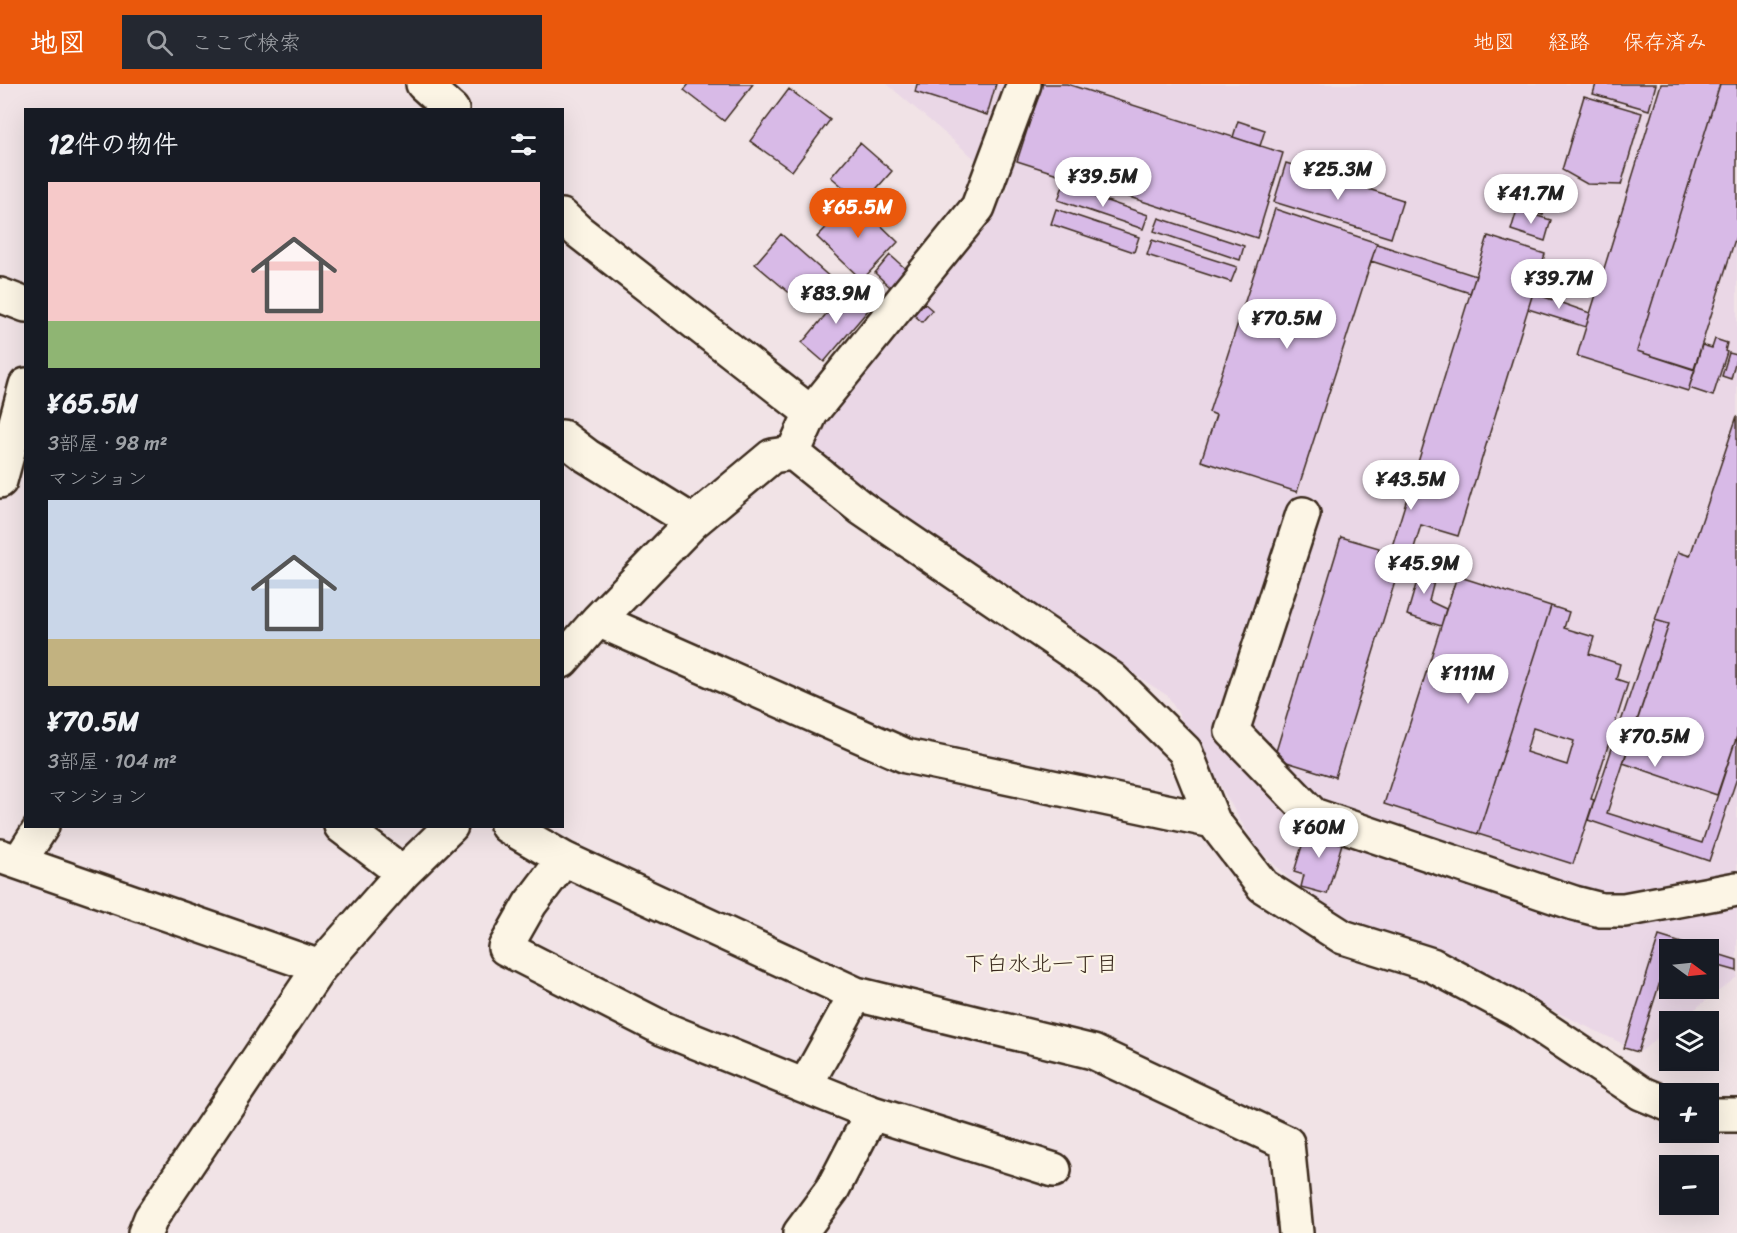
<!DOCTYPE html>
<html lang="ja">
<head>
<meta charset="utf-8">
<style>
  body { margin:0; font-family:Sriracha,"Klee One",sans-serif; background:#242831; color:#f1f3f6; height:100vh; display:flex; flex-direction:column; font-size:22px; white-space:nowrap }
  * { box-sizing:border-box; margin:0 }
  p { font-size:20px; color:#9ea1a6 }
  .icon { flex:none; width:33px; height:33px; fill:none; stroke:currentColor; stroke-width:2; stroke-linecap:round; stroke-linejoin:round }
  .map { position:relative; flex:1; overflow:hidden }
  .side { position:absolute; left:24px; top:24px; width:540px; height:720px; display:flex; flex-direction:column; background:#171b24; border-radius:0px; box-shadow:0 6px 24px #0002 }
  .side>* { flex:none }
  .needle { width:39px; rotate:105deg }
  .buttons { position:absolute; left:1659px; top:855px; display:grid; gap:12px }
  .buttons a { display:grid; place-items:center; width:60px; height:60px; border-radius:0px; background:#171b24; box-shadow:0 6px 24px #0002; font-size:30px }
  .price { position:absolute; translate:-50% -51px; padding:0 14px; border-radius:21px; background:#fff; color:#222; font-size:20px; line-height:39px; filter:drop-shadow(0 2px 3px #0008) }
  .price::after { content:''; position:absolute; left:50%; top:36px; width:18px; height:14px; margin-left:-9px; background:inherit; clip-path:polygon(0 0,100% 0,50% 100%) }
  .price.current { background:#ea580c; color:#fff }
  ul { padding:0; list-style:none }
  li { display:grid; align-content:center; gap:12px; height:318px; padding:0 24px }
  li span { display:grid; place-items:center; height:186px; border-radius:0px; color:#555 }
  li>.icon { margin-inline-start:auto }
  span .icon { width:108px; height:108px; fill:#fffc; stroke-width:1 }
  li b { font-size:26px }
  h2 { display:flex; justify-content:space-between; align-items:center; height:72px; padding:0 24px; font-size:26px }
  header { display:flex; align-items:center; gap:36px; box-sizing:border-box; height:84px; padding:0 30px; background:#ea580c; color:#fff }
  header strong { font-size:28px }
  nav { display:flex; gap:33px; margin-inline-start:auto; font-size:21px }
  .search { width:420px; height:54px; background:#242831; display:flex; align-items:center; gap:15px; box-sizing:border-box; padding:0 21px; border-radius:0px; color:#9ea1a6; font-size:22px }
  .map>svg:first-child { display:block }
  .built { fill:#ead7e6; fill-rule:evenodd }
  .building { fill:#d8bae7; stroke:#3b2a1e; stroke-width:1.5; fill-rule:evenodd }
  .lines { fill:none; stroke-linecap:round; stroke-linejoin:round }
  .minor-casing { stroke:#3b2a1e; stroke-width:38 }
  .minor { stroke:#fcf5e5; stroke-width:33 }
  .labels { text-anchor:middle; stroke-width:4.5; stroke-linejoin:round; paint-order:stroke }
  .neighbourhood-label { font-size:22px; fill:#3b2a1e; stroke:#fcf5e5 }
</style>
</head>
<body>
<header>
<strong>地図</strong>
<div class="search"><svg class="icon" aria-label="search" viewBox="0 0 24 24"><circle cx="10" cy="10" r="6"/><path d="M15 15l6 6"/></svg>ここで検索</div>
<nav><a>地図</a><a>経路</a><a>保存済み</a></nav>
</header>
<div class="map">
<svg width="1737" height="1149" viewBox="0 0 1737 1149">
  <rect width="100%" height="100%" fill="#f1e3e6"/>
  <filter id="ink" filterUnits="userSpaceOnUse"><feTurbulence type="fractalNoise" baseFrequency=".0167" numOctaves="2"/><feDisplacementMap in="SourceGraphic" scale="12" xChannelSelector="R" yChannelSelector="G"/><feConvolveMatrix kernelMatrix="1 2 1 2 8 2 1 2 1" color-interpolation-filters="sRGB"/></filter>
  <g filter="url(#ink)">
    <path class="built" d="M887,0H1737V893L1679,937L1670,938L1669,945L1640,968L1414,860L1328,832L1256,763L1168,612L816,382L809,347L1009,104ZM1670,866H1708V904H1670Z"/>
    <path class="building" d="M689,0H753L724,37L684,6Z
      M917,0H996L987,31L915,8Z
      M1042,0H1067L1283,69L1257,154L1017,77Z
      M1596,0H1656L1649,26L1593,10Z
      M1661,0H1720L1637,267L1695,286L1688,307L1577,272Z
      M1720,0H1737V149L1694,285L1637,267Z
      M789,5L830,36L792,87L750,57Z
      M1584,12L1642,29L1621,101L1587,100L1562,86Z
      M1238,37L1265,46L1260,62L1233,53Z
      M860,59L892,87L863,120L831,93Z
      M1286,79L1403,116L1391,154L1274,118Z
      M1063,102L1148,131L1143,145L1058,116Z
      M854,115L898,158L862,196L817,153Z
      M1527,116L1546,122L1543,131L1523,125Z
      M1056,125L1139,153L1134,168L1051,140Z
      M1275,125L1377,159L1297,408L1201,377L1216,331L1209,328Z
      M1517,126L1551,136L1545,157L1511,146Z
      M1159,134L1244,162L1240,176L1154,147Z
      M781,150L841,203L822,225L805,210L799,217L755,180Z
      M1488,152L1545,170L1458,452L1421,441L1405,493L1397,491L1335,693L1274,674L1341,453L1379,464L1378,469L1389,472Z
      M1152,156L1237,183L1231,198L1147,171Z
      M1377,160L1476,192L1470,209L1371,177Z
      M890,171L907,186L891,204L875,189Z
      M847,205L870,224L824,278L802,259Z
      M1533,209L1590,229L1586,243L1528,225Z
      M924,219L932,226L922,238L914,231Z
      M1715,255L1727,259L1725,267L1727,268L1713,312L1689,304L1702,261L1712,264Z
      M1729,269L1737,271L1731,295L1722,292Z
      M1737,332V652L1717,711L1623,679L1669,540L1655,536L1678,468L1690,472Z
      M1411,477L1437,486L1429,517L1446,525L1441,542L1407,531L1417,497L1405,493Z
      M1457,492L1551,522L1478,750L1384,720Z
      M1551,522L1569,528L1564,544L1594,553L1589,570L1620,580L1616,595L1628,599L1591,715L1594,716L1573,780L1478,750ZM1533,644L1574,657L1567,681L1526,668Z
      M1655,536L1669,540L1607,729L1702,759L1737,652V694L1709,777L1588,736Z
      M1308,742L1344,753L1327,810L1301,803L1304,791L1294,788Z
      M1659,852L1704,866H1670L1638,968L1624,964Z
      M1708,867L1737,876V887L1708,879Z"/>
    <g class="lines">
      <defs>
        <path id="minor" d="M423,0L452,26
          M562,132L578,147L811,329
          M0,211L26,221
          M562,353L587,372L693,438
          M793,369L861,424L1112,595L1185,667L1213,737L1263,802L1343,853L1432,881L1518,927L1641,1009L1670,1021
          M0,397L26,301
          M1303,430L1232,647L1313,731L1574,819L1601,826H1624L1737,805
          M598,536L906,672L1213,737
          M562,577L598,536L693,438L772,372L793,369L811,329L978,123L1024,0
          M341,742L403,789
          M507,742L564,775L856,910L805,1002L664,945L505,864L530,820L564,775
          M0,772L320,883
          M19,778L42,742
          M856,910L1093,968L1287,1059L1296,1149
          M805,1002L872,1029L1054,1086
          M1708,1031H1737
          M145,1149L151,1134L320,883L403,789L451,742
          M800,1149L832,1106L872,1029"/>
      </defs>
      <use href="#minor" class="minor-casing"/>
      <use href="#minor" class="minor"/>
    </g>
  </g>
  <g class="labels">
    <g class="neighbourhood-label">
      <text x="1041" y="887">下白水北一丁目</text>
    </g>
  </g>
</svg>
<div class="buttons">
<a><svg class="needle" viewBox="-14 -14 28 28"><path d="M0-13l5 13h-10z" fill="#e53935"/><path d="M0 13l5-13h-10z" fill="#9ea1a6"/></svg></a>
<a><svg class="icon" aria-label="layers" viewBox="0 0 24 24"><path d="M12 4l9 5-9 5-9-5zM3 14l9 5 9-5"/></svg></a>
<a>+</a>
<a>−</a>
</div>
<b class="price" style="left:1338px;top:117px">¥25.3M</b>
<b class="price" style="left:1103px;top:124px">¥39.5M</b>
<b class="price" style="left:1531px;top:141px">¥41.7M</b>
<b class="price current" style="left:858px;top:155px">¥65.5M</b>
<b class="price" style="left:1559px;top:226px">¥39.7M</b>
<b class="price" style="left:836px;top:241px">¥83.9M</b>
<b class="price" style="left:1287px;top:266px">¥70.5M</b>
<b class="price" style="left:1411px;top:427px">¥43.5M</b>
<b class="price" style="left:1424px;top:511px">¥45.9M</b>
<b class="price" style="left:1468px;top:621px">¥111M</b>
<b class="price" style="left:1655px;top:684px">¥70.5M</b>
<b class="price" style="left:1319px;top:775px">¥60M</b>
<section class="side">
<h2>12件の物件<svg class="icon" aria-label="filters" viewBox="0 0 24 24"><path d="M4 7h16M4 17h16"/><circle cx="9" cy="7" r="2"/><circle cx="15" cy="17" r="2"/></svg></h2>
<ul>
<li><span style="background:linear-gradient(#f6c9c9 75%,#8fb573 0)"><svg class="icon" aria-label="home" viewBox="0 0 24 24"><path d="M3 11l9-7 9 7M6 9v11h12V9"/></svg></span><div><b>¥65.5M</b><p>3部屋 · 98 m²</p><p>マンション</p></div></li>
<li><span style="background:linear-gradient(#c9d6e8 75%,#c2b280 0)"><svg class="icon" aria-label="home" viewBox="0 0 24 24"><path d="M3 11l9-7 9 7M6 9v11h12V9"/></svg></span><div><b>¥70.5M</b><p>3部屋 · 104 m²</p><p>マンション</p></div></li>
</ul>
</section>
</div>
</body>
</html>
